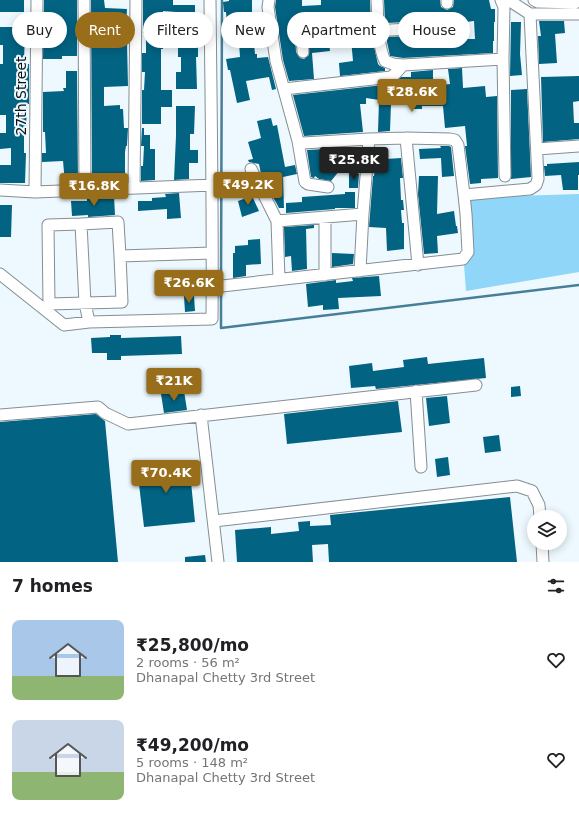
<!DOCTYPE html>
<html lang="en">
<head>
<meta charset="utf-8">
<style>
  body { margin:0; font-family:"DejaVu Sans",sans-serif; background:#f2f2f2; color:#202124; height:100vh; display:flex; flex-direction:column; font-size:15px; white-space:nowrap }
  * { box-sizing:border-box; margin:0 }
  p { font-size:13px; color:#757577 }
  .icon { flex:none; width:22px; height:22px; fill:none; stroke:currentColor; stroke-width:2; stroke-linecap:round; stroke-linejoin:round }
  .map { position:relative; height:562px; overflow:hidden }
  .sheet { display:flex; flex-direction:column; background:#fff; flex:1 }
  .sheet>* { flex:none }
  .guide { position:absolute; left:12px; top:12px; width:555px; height:36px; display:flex; gap:8px }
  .fabs { position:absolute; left:527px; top:510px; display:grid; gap:8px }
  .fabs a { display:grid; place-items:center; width:40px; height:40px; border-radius:50%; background:#fff; box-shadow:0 2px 10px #0003; font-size:20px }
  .price { position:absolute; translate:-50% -34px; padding:0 9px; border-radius:4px; background:#996e1b; color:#fff; font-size:13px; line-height:26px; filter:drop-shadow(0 1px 2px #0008) }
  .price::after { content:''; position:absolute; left:50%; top:24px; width:12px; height:9px; margin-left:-6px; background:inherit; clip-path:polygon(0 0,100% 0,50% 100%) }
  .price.selected { background:#222; color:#fff }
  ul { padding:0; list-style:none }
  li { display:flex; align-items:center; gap:12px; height:100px; padding:0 12px }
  li span { display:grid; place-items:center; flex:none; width:112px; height:80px; border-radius:8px; color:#555 }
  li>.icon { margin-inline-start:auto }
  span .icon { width:48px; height:48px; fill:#fffc; stroke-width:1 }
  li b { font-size:17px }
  h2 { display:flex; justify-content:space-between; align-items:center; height:48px; padding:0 12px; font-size:17px }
  .pill { padding:0 14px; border-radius:18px; background:#fff; box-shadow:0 2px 10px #0003; font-size:14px; line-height:36px }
  .pill.selected { background:#996e1b; color:#fff }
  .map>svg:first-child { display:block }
  .green { fill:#8fd6f8 }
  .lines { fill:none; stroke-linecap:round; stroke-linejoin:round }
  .stream { stroke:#487f98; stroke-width:2.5 }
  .building { fill:#026383; fill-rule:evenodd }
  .minor-casing { stroke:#848e93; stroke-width:13 }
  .minor { stroke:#fff; stroke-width:11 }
  .labels { text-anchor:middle; stroke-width:4; stroke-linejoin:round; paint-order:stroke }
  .street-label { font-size:14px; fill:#0c1012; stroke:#edf9fe }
</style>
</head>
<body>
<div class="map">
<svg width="579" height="562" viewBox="0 0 579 562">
  <rect width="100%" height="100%" fill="#edf9fe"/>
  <path class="green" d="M579,194V272L466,291L459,198Z"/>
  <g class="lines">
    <path class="stream" d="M221,282L222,0
      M221,289V328L579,285"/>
  </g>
  <path class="building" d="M0,0H24V12H0Z
    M44,0H77V56H62V59H43Z
    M91,0H104L105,8L127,9L126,25H103V42H127L128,86L104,87V106L120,105V109H123L124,128H128L127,146H126L125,152V180H101V182L92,183Z
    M143,0H173V5H195V22H176V12L163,11V20L155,35H163V49H161V90H172V107H161V124H142V90H144L145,72H142V53H146V33H143Z
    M229,0H252V24L255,54H257V58L268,57L276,89L272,90L269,77L246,81L250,100L237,103L230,70H228L226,59L240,57L239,42H240L238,24H227L226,12H224L223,2L229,1Z
    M276,0H302V6L321,5V0H370L371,24L302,28L298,29L295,35L296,52L300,58L304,59L309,55V42L329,40L330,51L312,53L314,79L289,81L283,60L275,7Z
    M384,0H440L441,7L447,10L453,7L454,0H489L491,9H495V22H494V41H493V53L403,58L390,56L386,37L410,36L415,32L416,28L412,23L409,22L385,23ZM474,21L475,39H463V41H450L449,24Z
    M539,21H564L565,33L555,34L557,63L539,64L538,36H541Z
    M511,22H521L520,54L522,75L510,76Z
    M0,27H25L24,64H29V104H27L26,131H24V153H26L25,183H0V165H11V148L0,149V133H6V115H0V64H3V45H0Z
    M372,38L378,64L380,66L385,68V71L340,76L339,63L353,61L351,39Z
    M178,44H198V57H196L197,89H176V72H181V57H178Z
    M462,68L463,88L485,86L486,97L497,96L498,178L481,179V183L470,184L465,146H467L465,126L445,128L443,106H422V109H413L412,99L395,100L394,104H391L390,131L378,132L379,100L366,98V104H360L363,132L304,136L293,95L392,84L401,77H411V72L433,70V86L450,84L448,69Z
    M66,71H77L78,182L65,183L63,161L42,162V153H46L45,132H43V92L64,91L63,88H66Z
    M579,76V101L573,102L574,123H579V139L543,142L541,77Z
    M527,89L531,177L511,179V90Z
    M176,106H195L194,134H190V150H198V163H189V179L174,180L176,136Z
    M271,118L273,126L277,125L285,167L295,165L297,174L283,177L284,208H279L273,197V193L271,194L261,174L259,164L249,162L248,160L253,159L248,142L261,138L257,121Z
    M142,128H144V135H150V149H155V180L141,181V166H143L144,146H141Z
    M440,146H449L451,147L454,176L442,177L441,158L420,159L419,149L441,148Z
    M361,147V152L347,154L358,162L349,173V159L331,181L319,179L315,176L314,178L311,177L307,150Z
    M401,158L403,178H400L401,200H403L404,210H401L402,223H404V249L387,251L386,228L369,227L373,176H374L375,167L386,166V159Z
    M579,162V175H578V190H563L561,175L545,176L544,166H547V164Z
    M349,173L359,174L358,188H349Z
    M419,176H438L437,214L454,211L456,226H457L458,233L437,236L438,253L424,254L418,194Z
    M345,192H355V208H335V209L286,213V203L302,202V197L345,194Z
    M179,193L181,218L167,219V209L138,211V201H152V198L166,197L165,194Z
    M114,196L115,215L88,217V215L72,216L71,201H87V197Z
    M252,196L259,211L242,217L238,201Z
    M0,205H12L11,237H0Z
    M314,225V228L306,229L307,269L292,271L291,256L285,257L284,227Z
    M260,239L261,264L246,265V276L233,278V253H235V246L248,245V240Z
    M332,253L354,254L353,264L332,267Z
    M379,276L381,296L338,298L339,309L323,310V305L308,307L306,284L336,280V283L353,281L352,278Z
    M171,279L172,290L158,291L157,280Z
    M184,296H194L195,311L185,312Z
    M110,335H121V338L181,336L182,354L121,356V360H107V353H92L91,338L110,337Z
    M427,357L428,364L484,358L486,378L376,389L375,386L351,388L349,366L372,363L373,371L404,367L403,360Z
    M520,386L521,396L511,397V387Z
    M184,391L187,410L164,413L161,394Z
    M447,396L450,423L429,426L426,398Z
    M398,401L402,432L287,444L284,414Z
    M96,414L105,421L118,562H0V422Z
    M499,435L501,451L485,453L483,437Z
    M448,457L450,475L437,477L435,459Z
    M160,461L161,465L189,462L195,522L144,527L137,467L151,466V462Z
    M510,497L517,562H329L328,544L312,545L313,562H237L235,530L271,527V534L299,531L298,522L310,521V526L331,525L330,515Z
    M205,555L206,562H185V557Z"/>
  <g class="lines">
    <defs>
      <path id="minor" d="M84,0L85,190
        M269,0L268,7L276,61L298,141L305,182L308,184L328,187
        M377,0C378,18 377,44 385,61L393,64L403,65
        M447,0V3
        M501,0L504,7L503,59L505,176
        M511,0L513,3L530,14H579
        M534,0L538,2L575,3
        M303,52L302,35L409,29
        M284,89L391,77L395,74L403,65L503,59
        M298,141L303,143L369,139
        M537,149L579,146
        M251,169L277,221L279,279
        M134,188L136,0
        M0,190L35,192L213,185
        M35,192L37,0
        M325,218V275
        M277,221L363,214
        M81,224L48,225L49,304L122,302L120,256
        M418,265L406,138L450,139L455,140L458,145L464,195
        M360,271L363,214L369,139L406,138
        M0,274L64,325L89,322L212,319C213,213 211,106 210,0
        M213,287L463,259L468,252L466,214L464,195L530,189L536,185L538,179L530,14
        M89,322L85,303L81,224L118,222L120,256L212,253
        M416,391L421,467
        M0,415L98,407L105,413L128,424L476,385
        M201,415L218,562
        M214,521L517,486L532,491L539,505L540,517
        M542,543L543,562"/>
    </defs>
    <use href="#minor" class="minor-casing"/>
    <use href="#minor" class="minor"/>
  </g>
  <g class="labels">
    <g class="street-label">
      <text transform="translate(21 96) rotate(-90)" y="5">27th Street</text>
    </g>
  </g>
</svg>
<div class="fabs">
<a><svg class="icon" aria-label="layers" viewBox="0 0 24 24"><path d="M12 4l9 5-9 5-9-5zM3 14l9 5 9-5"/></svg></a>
</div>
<b class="price" style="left:412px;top:113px">₹28.6K</b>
<b class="price selected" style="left:354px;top:181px">₹25.8K</b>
<b class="price" style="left:248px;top:206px">₹49.2K</b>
<b class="price" style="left:94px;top:207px">₹16.8K</b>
<b class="price" style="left:189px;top:304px">₹26.6K</b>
<b class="price" style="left:174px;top:402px">₹21K</b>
<b class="price" style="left:166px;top:494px">₹70.4K</b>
<div class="guide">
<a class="pill">Buy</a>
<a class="pill selected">Rent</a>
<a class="pill">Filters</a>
<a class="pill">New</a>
<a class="pill">Apartment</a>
<a class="pill">House</a>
</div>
</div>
<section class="sheet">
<h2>7 homes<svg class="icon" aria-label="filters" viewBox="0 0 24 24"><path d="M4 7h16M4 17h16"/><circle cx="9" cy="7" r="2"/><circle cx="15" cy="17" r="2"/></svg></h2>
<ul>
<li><span style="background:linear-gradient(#a9c7e8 70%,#8fb573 0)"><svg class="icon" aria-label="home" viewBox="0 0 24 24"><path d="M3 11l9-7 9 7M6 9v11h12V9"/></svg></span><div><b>₹25,800/mo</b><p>2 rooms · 56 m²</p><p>Dhanapal Chetty 3rd Street</p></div><svg class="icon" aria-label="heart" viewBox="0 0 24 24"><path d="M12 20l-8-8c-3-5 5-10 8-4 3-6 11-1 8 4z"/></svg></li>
<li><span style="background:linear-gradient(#c9d6e8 65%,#8fb573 0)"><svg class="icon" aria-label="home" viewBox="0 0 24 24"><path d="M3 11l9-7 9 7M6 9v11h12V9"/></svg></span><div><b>₹49,200/mo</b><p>5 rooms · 148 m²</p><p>Dhanapal Chetty 3rd Street</p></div><svg class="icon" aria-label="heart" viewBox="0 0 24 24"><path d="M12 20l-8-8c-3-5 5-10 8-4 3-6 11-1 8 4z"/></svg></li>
</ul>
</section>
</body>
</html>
